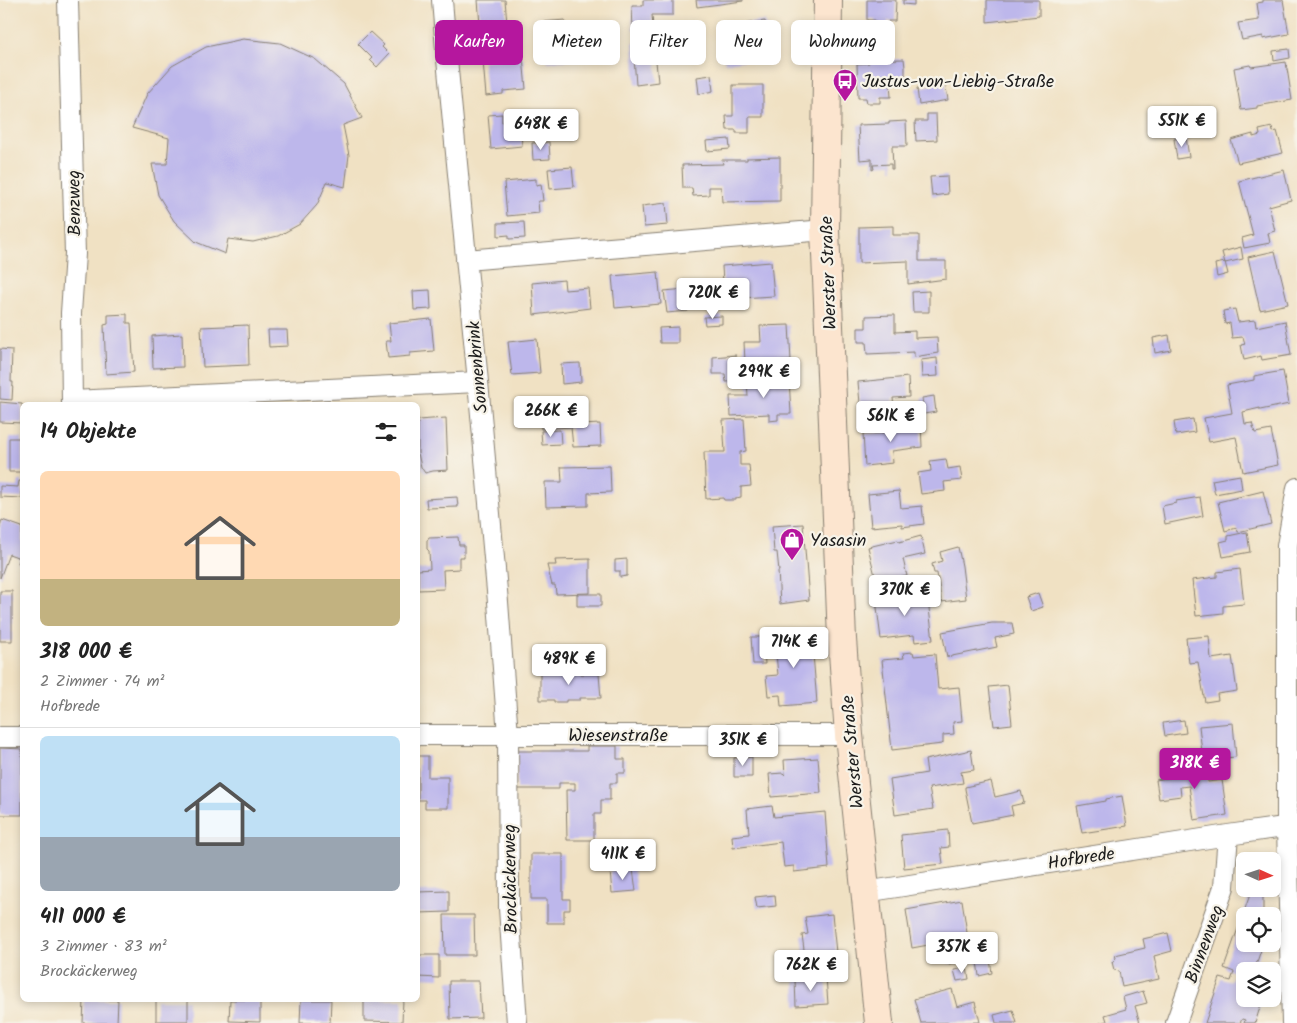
<!DOCTYPE html>
<html lang="de">
<head>
<meta charset="utf-8">
<style>
  body { margin:0; font-family:Kalam,sans-serif; background:#f6f6f6; color:#222; height:100vh; display:flex; flex-direction:column; font-size:19px; white-space:nowrap }
  * { box-sizing:border-box; margin:0 }
  p { font-size:16px; color:#767676 }
  .icon { flex:none; width:28px; height:28px; fill:none; stroke:currentColor; stroke-width:2; stroke-linecap:round; stroke-linejoin:round }
  .map { position:relative; flex:1; overflow:hidden }
  .details { position:absolute; left:20px; top:402px; width:400px; height:600px; display:flex; flex-direction:column; background:#fff; border-radius:8px; box-shadow:0 2px 8px #0003 }
  .details>* { flex:none }
  .top-card { position:absolute; left:435px; top:20px; width:475px; height:45px; display:flex; gap:10px }
  .needle { width:32px; rotate:93deg }
  .fabs { position:absolute; left:1236px; top:852px; display:grid; gap:10px }
  .fabs a { display:grid; place-items:center; width:45px; height:45px; border-radius:8px; background:#fff; box-shadow:0 2px 8px #0003; font-size:25px }
  .price { position:absolute; translate:-50% -42px; padding:0 11px; border-radius:5px; background:#fff; color:#222; font-size:16px; line-height:32px; filter:drop-shadow(0 1px 2px #0008) }
  .price::after { content:''; position:absolute; left:50%; top:30px; width:15px; height:11px; margin-left:-8px; background:inherit; clip-path:polygon(0 0,100% 0,50% 100%) }
  .price.selected { background:#b5179e; color:#fff }
  ul { padding:0; list-style:none }
  li { display:grid; align-content:center; gap:10px; height:265px; padding:0 20px }
  li+li { border-top:1px solid #e0e0e0 }
  li span { display:grid; place-items:center; height:155px; border-radius:8px; color:#555 }
  li>.icon { margin-inline-start:auto }
  span .icon { width:90px; height:90px; fill:#fffc; stroke-width:1 }
  li b { font-size:21px }
  h2 { display:flex; justify-content:space-between; align-items:center; height:60px; padding:0 20px; font-size:21px }
  .chip { padding:0 18px; border-radius:8px; background:#fff; box-shadow:0 2px 8px #0003; font-size:18px; line-height:45px }
  .chip.selected { background:#b5179e; color:#fff }
  .map>svg:first-child { display:block }
  .building { fill:#bdb7eb }
  .lines { fill:none; stroke-linecap:round; stroke-linejoin:round }
  .minor-casing { stroke:#867e70; stroke-width:22 }
  .secondary-casing { stroke:#867e70; stroke-width:30 }
  .minor { stroke:#fff; stroke-width:20 }
  .secondary { stroke:#fce5cf; stroke-width:28 }
  .labels { text-anchor:middle; stroke-width:4.5; stroke-linejoin:round; paint-order:stroke }
  .poi-label { font-size:18px; fill:#1c1c1c; stroke:#f7f3e8; text-anchor:start }
  .street-label { font-size:18px; fill:#1c1c1c; stroke:#f7f3e8 }
</style>
</head>
<body>
<div class="map">
<svg width="1297" height="1023" viewBox="0 0 1297 1023">
  <rect width="100%" height="100%" fill="#f7f3e8"/>
  <filter id="ink" filterUnits="userSpaceOnUse"><feTurbulence type="fractalNoise" baseFrequency=".02" numOctaves="2"/><feDisplacementMap in="SourceGraphic" scale="10" xChannelSelector="R" yChannelSelector="G"/><feConvolveMatrix kernelMatrix="1 2 1 2 8 2 1 2 1" color-interpolation-filters="sRGB"/></filter>
  <filter id="wash" filterUnits="userSpaceOnUse"><feTurbulence type="fractalNoise" baseFrequency=".0096" numOctaves="4" result="noise"/><feDisplacementMap in="SourceGraphic" scale="20" xChannelSelector="R" yChannelSelector="G"/><feGaussianBlur stdDeviation="1.12" result="paint"/><feColorMatrix in="noise" values="0 0 0 0 0 0 0 0 0 0 0 0 0 0 0 0 0 1.4 0 .05"/><feComposite in="paint" operator="in"/></filter>
  <g filter="url(#wash)">
    <rect width="100%" height="100%" fill="#f0e1c3"/>
    <g id="blocks">
      <path class="building" d="M478,0H505L508,35L481,38Z
        M643,0H673V15H652L653,27L633,30L632,6H643Z
        M696,0H743V1L697,7Z
        M867,0H896L895,21H888V27H875V20H867Z
        M903,0H914V5L903,4Z
        M987,0H1039V16L987,22Z
        M1263,0H1283L1289,34L1263,39V36L1242,40L1238,23L1259,20V18L1257,3L1263,2Z
        M565,20L567,39L601,37L603,58L548,62L546,42L542,41L541,22Z
        M765,21L770,57L725,63L720,27Z
        M370,32L384,45L382,47L389,54L377,67L370,60L372,58L358,44Z
        M679,32L681,45L665,47L663,34Z
        M243,39L280,43L315,59L344,84L362,118L343,125L349,155L345,187L327,182L317,205L300,224L278,236L253,242L228,239L225,254L196,242L174,221L158,195L152,164H167L169,138L132,128L147,94L172,66L206,47Z
        M650,40L654,62L656,61L658,82L636,85L633,43Z
        M1289,49L1290,58L1274,61L1273,51Z
        M523,57L526,89L503,91V94L486,96L483,61Z
        M904,59L905,67V82H890L891,97H880V103H867L866,98H858L857,64L869,63V60Z
        M1286,62L1292,100L1257,106V108L1241,110L1234,68L1250,65L1251,67Z
        M711,75L713,91L699,94L697,77Z
        M945,81L948,100L919,105L917,88L933,85V83Z
        M733,85H763V117H749V133H736V130H727L726,116H733Z
        M502,114V122L520,120L522,146L491,149L488,115Z
        M927,114H936L937,140L916,141L915,121H927Z
        M906,121L907,146H892L893,169H891V164L873,165L874,169L872,170V159L860,160L858,125L889,124V122Z
        M1272,127L1273,132L1277,131L1283,153L1238,163L1231,140L1253,134V137L1260,135L1259,130Z
        M1186,137L1189,157L1177,159L1174,139Z
        M729,139L730,149L707,151L706,141Z
        M549,142L550,159L533,160L532,143Z
        M780,157V201L722,202L721,187H709V195L693,196L692,188H683L682,165L723,164L722,160H747V158Z
        M572,167L574,187L550,189L548,169Z
        M1284,170L1291,200L1269,206L1275,231L1268,233L1270,243L1244,248L1242,238L1253,235L1239,181Z
        M947,176L948,194L932,196L930,177Z
        M536,179V185L541,184L543,201H538L539,213L507,216L504,182Z
        M666,203L668,225L644,227L642,206Z
        M524,222L525,238L509,239V235L498,236V223Z
        M893,226V235H919V261H946V279L908,284V261L859,263V227Z
        M1241,247L1243,259L1225,263L1222,252Z
        M1275,251L1288,304L1260,310L1248,257Z
        M771,262L774,296L724,299L722,266Z
        M1225,262L1228,274L1217,277L1215,264Z
        M658,272L661,304L615,308L612,276Z
        M564,280L565,290L588,288L590,308L534,315L532,283Z
        M686,289L688,311L667,313L664,291Z
        M430,290L431,309L414,310L413,291Z
        M929,291V312H913L912,292Z
        M1235,309L1238,322L1255,320L1256,327L1285,321L1291,355L1262,360L1261,356L1244,360L1241,345L1245,344L1243,337L1232,338L1230,323L1225,324L1223,311Z
        M127,314V323H131L134,372L106,374L104,325L108,324V315Z
        M895,315V332L915,331V338L937,337L938,353L914,357V352L867,354L866,342H858V328H866V316Z
        M722,316V324L705,325L704,317Z
        M431,319L434,351L410,353V356L388,358L386,341H391L389,323Z
        M248,325L249,365L203,367L201,327Z
        M789,325L791,361L745,362L744,342H761L760,326Z
        M678,327V343H660L659,328Z
        M268,330H287L288,346L269,347Z
        M182,334L183,367L153,368L152,336Z
        M1169,335L1171,350L1155,353L1153,338Z
        M537,339L540,373L512,375L508,342Z
        M0,349L12,350L11,382H13L12,400L0,399Z
        M736,355L737,381L726,382L725,374H713V357Z
        M937,358L938,376L922,377L921,360Z
        M580,363L581,382L562,384L561,364Z
        M1283,371L1289,404L1260,410V408L1243,412L1245,424L1252,423L1255,433L1271,430L1278,465L1243,472L1236,437L1209,442L1204,418L1232,413L1227,385L1254,380V376Z
        M908,377L909,397L893,398L895,419L862,424L858,382Z
        M789,378L791,414H778V420L769,421V414L731,416L730,396H748L747,380Z
        M934,396L936,412L924,414L922,398Z
        M580,397L582,425L600,424L601,446L573,447L571,427L541,429L539,400Z
        M0,402L22,404V423L0,422Z
        M446,418L448,470L433,471L425,473L421,467L418,453V420Z
        M744,419L746,451L740,452V465H749L751,486L741,487V497L736,498V500H724L723,498L706,499L704,452H725L723,420Z
        M1193,419L1195,432L1176,435L1174,422Z
        M921,423L922,447L892,451L893,463L865,466L863,434L890,432L889,425Z
        M560,430L561,444L542,445L541,431Z
        M9,438H22V472H9Z
        M946,459L948,469L960,467L962,480L944,482L945,491L921,494L918,473L931,471L930,461Z
        M610,466L611,492L588,493V506L546,507L545,482H562L561,467Z
        M1240,475L1242,489L1215,494L1212,480Z
        M19,481H22V498L0,497V486L18,487Z
        M899,491L901,508L922,506L924,524L902,527V524L871,527L868,494Z
        M1263,491L1271,524L1238,532L1237,528L1225,531L1218,502Z
        M457,497L458,507L427,508L426,499Z
        M1200,497L1203,516L1165,524L1162,506L1176,503V501Z
        M2,520L22,527V564L18,563L20,558L9,554L0,578V526Z
        M803,524L809,600L780,604L778,571H779L777,552H774L772,526Z
        M1247,532L1250,552L1223,557L1220,542L1228,540V536Z
        M921,536L925,554L903,559L907,576L877,584L868,547L898,540L899,542Z
        M458,537L459,545H464V557H459V569L443,570L444,589L418,590V570L430,569L429,551L427,549V541L429,538Z
        M958,547L962,566L966,599L941,602L937,573H934L932,564L942,561L940,552Z
        M590,559V593L556,594L555,585H552L547,565H556L555,560Z
        M627,559V576L620,577V571H615V560Z
        M1240,569L1244,604L1223,606V613L1196,616L1192,580L1217,577V572Z
        M0,591H12V641H0Z
        M927,593L933,640L915,642L914,635L881,639L876,600Z
        M1038,593L1043,607L1031,611L1026,597Z
        M577,594H601V606H577Z
        M992,623H1012L1014,634L995,638L997,647L947,657L942,632Z
        M811,629L817,703L781,706L780,695L768,696L766,676L778,675L774,632Z
        M1209,636L1211,659L1232,656L1237,691L1217,694L1218,700L1205,702L1198,662L1189,663L1186,638Z
        M751,637H763L765,664H753Z
        M913,652L914,656L935,654L938,689L959,687L962,721L953,722L954,734L943,735V743L942,744L892,750L882,660L904,658L903,653Z
        M554,670H566V672H580V674H599L601,698H580V700H566V702H554V700H540V672H554Z
        M1008,685L1012,724L994,726L989,687Z
        M1184,720L1186,733L1165,736L1163,723Z
        M1233,723L1236,757L1225,758V764L1216,765V759L1203,761L1199,726Z
        M587,746H617V759H625V773H617V783H610V800H601V814H594V840H567L566,790H575V783H559V789H517V751H587Z
        M0,748L22,749V815H0Z
        M971,750L974,770L961,772L963,783L929,788L933,809L895,815L890,779L927,773L925,760Z
        M418,756H428V777H448V808H425V800H418Z
        M752,757V777H734V758Z
        M818,758L821,793L771,797L769,774L783,773L785,775L784,760Z
        M1193,759L1195,773L1207,771L1208,782L1222,780L1227,815L1194,820L1189,786L1180,787L1181,796L1159,799L1156,780L1173,777L1170,763Z
        M991,781L995,797L1021,791L1024,803L1011,806L1013,815L972,823L965,789V787Z
        M1122,796L1127,826L1082,833L1077,806L1106,801V799Z
        M772,806L774,817L825,812L829,868L794,872V866L784,867L781,842L733,848L732,836L749,834L747,809Z
        M948,830L949,847L941,848L943,864L904,868L901,835Z
        M531,854H563V899H570V910H564V923H547V899H531Z
        M633,869L636,891L612,893L610,871Z
        M1252,889L1263,893V916H1245V944H1263L1254,971H1245V999H1255L1262,1001L1257,1017L1255,1023H1244L1245,1020L1242,1019L1240,1023H1205L1220,978L1231,981L1234,972L1224,968Z
        M449,891V912L418,913V892Z
        M775,895L776,906L757,908L755,897Z
        M962,900L971,959L949,964L945,942L912,948L906,910Z
        M832,914L837,962L817,965L816,962L806,964L802,935L808,934L805,917Z
        M444,915H474L475,955H445Z
        M1168,933L1172,951L1154,956L1159,979L1122,987L1119,971L1114,970L1112,962L1116,958L1115,955L1145,948L1143,939Z
        M989,952L992,973L979,976L976,954Z
        M418,955H439V978L418,977Z
        M967,968L969,979L957,981L954,970Z
        M826,977L828,1004L796,1006L795,980Z
        M449,981H479L481,1018L450,1019Z
        M952,989L957,1007L975,1002L980,1022L921,1023L914,999Z
        M1143,991L1147,1003L1135,1006L1140,1023H1100L1107,1021L1105,1015L1126,1009L1123,997Z
        M84,1000H118L117,1023H83Z
        M156,1000H188V1021H156Z
        M230,1000H260V1022L229,1021Z
        M301,1000H331L330,1023H300Z
        M364,1000H403L402,1022L364,1021Z
        M1013,1010L1017,1023H996L994,1015Z"/>
    </g>
  </g>
  <g filter="url(#ink)">
    <use href="#blocks" fill-opacity="0" stroke="#867e70" stroke-width="1"/>
    <g class="lines">
      <defs>
        <path id="minor" d="M68,0L75,254L71,313L72,405
          M442,0L446,49L478,382L498,602L508,735L509,908L517,1023
          M466,260L825,230
          M72,401L478,382
          M418,735H849
          M0,737H22
          M865,892L1228,835L1297,825
          M1176,1023L1224,887L1228,835
          M1292,1023L1287,827V546L1297,488"/>
        <path id="secondary" d="M828,0L825,230L842,639L849,735L879,1023"/>
      </defs>
      <use href="#minor" class="minor-casing"/>
      <use href="#secondary" class="secondary-casing"/>
      <use href="#minor" class="minor"/>
      <use href="#secondary" class="secondary"/>
    </g>
  </g>
  <defs>
    <symbol id="bus-pin" viewBox="-11 -11 22 30"><path d="M0 17L-7.5 6A9.5 9.5 0 1 1 7.5 6Z" fill="#b5179e" stroke="#f7f3e8"/><path d="M-5-6H5V4H4V6H2V4H-2V6H-4V4H-5ZM-3.5-4V0h7V-4ZM-3.5 1.2v1.5H-2V1.2ZM2 1.2v1.5H3.5V1.2Z" fill="#fff"/></symbol>
    <symbol id="shop-pin" viewBox="-11 -11 22 30"><path d="M0 17L-7.5 6A9.5 9.5 0 1 1 7.5 6Z" fill="#b5179e" stroke="#f7f3e8"/><path d="M-5-2.5h2.3a2.7 3.5 0 0 1 5.4 0H5L5.5 6h-11ZM-1.5-2.5h3a1.5 2.3 0 0 0-3 0Z" fill="#fff"/></symbol>
  </defs>
  <g fill-rule="evenodd">
    <use href="#bus-pin" x="831" y="67" width="28" height="38"/>
    <use href="#shop-pin" x="778" y="526" width="28" height="38"/>
  </g>
  <g class="labels">
    <g class="poi-label">
      <text x="862" y="87">Justus-von-Liebig-Straße</text>
      <text x="810" y="546">Yasasin</text>
    </g>
    <g class="street-label">
      <text transform="translate(74 203) rotate(-91)" y="6">Benzweg</text>
      <text transform="translate(828 273) rotate(-92)" y="6">Werster Straße</text>
      <text transform="translate(477 367) rotate(-95)" y="6">Sonnenbrink</text>
      <text x="618" y="741">Wiesenstraße</text>
      <text transform="translate(852 752) rotate(-95)" y="6">Werster Straße</text>
      <text transform="translate(1081 858) rotate(-9)" y="6">Hofbrede</text>
      <text transform="translate(510 879) rotate(-91)" y="6">Brockäckerweg</text>
      <text transform="translate(1204 944) rotate(-70)" y="6">Binnenweg</text>
    </g>
  </g>
</svg>
<div class="fabs">
<a><svg class="needle" viewBox="-14 -14 28 28"><path d="M0-13l5 13h-10z" fill="#e53935"/><path d="M0 13l5-13h-10z" fill="#767676"/></svg></a>
<a><svg class="icon" aria-label="locate" viewBox="0 0 24 24"><circle cx="12" cy="12" r="6"/><path d="M12 2v4M12 18v4M2 12h4M18 12h4"/></svg></a>
<a><svg class="icon" aria-label="layers" viewBox="0 0 24 24"><path d="M12 4l9 5-9 5-9-5zM3 14l9 5 9-5"/></svg></a>
</div>
<b class="price" style="left:1182px;top:148px">551K €</b>
<b class="price" style="left:541px;top:151px">648K €</b>
<b class="price" style="left:713px;top:320px">720K €</b>
<b class="price" style="left:764px;top:399px">299K €</b>
<b class="price" style="left:551px;top:438px">266K €</b>
<b class="price" style="left:891px;top:443px">561K €</b>
<b class="price" style="left:905px;top:617px">370K €</b>
<b class="price" style="left:794px;top:669px">714K €</b>
<b class="price" style="left:569px;top:686px">489K €</b>
<b class="price" style="left:743px;top:767px">351K €</b>
<b class="price selected" style="left:1195px;top:790px">318K €</b>
<b class="price" style="left:623px;top:881px">411K €</b>
<b class="price" style="left:962px;top:974px">357K €</b>
<b class="price" style="left:811px;top:992px">762K €</b>
<div class="top-card">
<a class="chip selected">Kaufen</a>
<a class="chip">Mieten</a>
<a class="chip">Filter</a>
<a class="chip">Neu</a>
<a class="chip">Wohnung</a>
</div>
<section class="details">
<h2>14 Objekte<svg class="icon" aria-label="filters" viewBox="0 0 24 24"><path d="M4 7h16M4 17h16"/><circle cx="9" cy="7" r="2"/><circle cx="15" cy="17" r="2"/></svg></h2>
<ul>
<li><span style="background:linear-gradient(#ffd9b3 70%,#c2b280 0)"><svg class="icon" aria-label="home" viewBox="0 0 24 24"><path d="M3 11l9-7 9 7M6 9v11h12V9"/></svg></span><div><b>318 000 €</b><p>2 Zimmer · 74 m²</p><p>Hofbrede</p></div></li>
<li><span style="background:linear-gradient(#bfe0f5 65%,#9aa5b1 0)"><svg class="icon" aria-label="home" viewBox="0 0 24 24"><path d="M3 11l9-7 9 7M6 9v11h12V9"/></svg></span><div><b>411 000 €</b><p>3 Zimmer · 83 m²</p><p>Brockäckerweg</p></div></li>
</ul>
</section>
</div>
</body>
</html>
